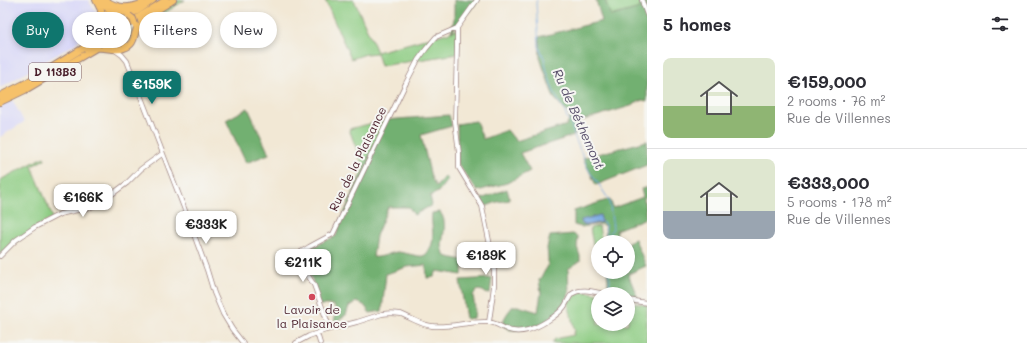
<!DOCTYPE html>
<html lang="en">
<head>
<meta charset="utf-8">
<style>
  body { margin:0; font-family:Mali,sans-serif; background:#f7f7f7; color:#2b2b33; height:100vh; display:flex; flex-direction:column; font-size:15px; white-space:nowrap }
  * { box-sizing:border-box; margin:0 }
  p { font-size:13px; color:#7c7c81 }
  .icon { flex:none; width:22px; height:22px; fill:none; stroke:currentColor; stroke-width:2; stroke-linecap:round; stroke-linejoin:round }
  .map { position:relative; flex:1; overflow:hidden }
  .sheet { display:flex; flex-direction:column; background:#fff; width:380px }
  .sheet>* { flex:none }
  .top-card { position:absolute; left:12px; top:12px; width:380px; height:36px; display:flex; gap:8px }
  .controls { position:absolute; left:591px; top:235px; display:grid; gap:8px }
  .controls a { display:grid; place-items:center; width:44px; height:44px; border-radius:50%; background:#fff; box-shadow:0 2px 6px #0003; font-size:20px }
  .price { position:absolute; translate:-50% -34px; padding:0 9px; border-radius:8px; background:#fff; color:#222; font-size:13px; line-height:26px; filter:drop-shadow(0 1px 2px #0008) }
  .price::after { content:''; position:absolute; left:50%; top:24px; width:12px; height:9px; margin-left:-6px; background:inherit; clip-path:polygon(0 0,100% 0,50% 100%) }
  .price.on { background:#0f766e; color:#fff }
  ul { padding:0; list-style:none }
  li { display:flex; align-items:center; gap:12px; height:100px; padding:0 16px }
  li+li { border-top:1px solid #e1e1e2 }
  li span { display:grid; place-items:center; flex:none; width:112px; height:80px; border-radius:8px; color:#555 }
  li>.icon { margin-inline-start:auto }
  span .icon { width:48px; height:48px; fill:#fffc; stroke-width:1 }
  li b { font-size:17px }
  h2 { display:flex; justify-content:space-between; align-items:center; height:48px; padding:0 16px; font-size:17px }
  .pill { padding:0 14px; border-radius:18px; background:#fff; box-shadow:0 2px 6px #0003; font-size:14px; line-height:36px }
  .pill.on { background:#0f766e; color:#fff }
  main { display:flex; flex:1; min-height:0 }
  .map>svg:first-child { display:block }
  .built { fill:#d8d7f8 }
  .green { fill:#8ecc83; stroke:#6c7657 }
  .forest { fill:#72b071; stroke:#5e684e }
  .water { fill:#76a8e2; stroke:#606486 }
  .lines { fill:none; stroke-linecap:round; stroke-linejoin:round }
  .stream { stroke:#76a8e2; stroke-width:1 }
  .minor-casing { stroke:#9e8480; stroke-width:5.5 }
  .primary-casing { stroke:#9e8480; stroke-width:8 }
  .minor { stroke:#fff; stroke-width:4 }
  .primary { stroke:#f6c16b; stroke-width:6 }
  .primary-bridge-casing { stroke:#9e8480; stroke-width:8; stroke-linecap:butt }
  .primary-bridge { stroke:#f6c16b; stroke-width:6 }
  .poi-dot { fill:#d1495b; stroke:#f6f6f2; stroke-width:1.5 }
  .labels { text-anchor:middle; stroke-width:4; stroke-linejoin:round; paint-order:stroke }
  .shield { fill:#f6f6f2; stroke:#7e6067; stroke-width:1 }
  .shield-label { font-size:11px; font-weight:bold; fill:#4a1f2b }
  .street-label { font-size:12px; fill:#4a1f2b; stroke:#f6f6f2 }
  .poi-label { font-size:12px; fill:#4a1f2b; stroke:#f6f6f2 }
  .water-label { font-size:13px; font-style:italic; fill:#594f6b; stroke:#f6f6f2 }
</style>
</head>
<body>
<main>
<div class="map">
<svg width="647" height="343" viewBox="0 0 647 343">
  <rect width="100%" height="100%" fill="#f6f6f2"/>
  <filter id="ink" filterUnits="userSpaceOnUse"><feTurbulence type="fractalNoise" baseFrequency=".025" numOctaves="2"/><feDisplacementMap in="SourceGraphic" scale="8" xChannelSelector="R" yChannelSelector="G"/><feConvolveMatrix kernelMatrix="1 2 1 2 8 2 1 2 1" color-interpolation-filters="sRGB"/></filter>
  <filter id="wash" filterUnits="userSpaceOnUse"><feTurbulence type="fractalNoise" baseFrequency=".012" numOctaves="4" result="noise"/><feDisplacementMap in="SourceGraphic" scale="16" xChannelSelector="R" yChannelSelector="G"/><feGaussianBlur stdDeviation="0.9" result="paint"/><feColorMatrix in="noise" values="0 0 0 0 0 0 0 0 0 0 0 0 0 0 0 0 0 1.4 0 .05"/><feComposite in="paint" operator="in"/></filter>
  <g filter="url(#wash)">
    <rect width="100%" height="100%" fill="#f2e8d5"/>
    <path class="built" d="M0,0H88L96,12L91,28L75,44L0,88Z
      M11,100L13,101L24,122L0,137V106Z"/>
    <path class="green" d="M179,0H185L146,25L145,23Z
      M325,0H354L377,52L451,32L458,29L457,54L381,66L377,53L366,54L351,59Z
      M605,0H641V8L610,16Z
      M117,14L122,15V18L125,20L119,24H115L110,28L102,33C102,22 105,16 117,14Z
      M129,25C135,35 129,46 117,46C114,46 110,44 107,43L106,40Z
      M385,120L364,169L349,129Z
      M44,157L45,159L32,166L53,218C34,229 15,241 0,257V180Z
      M599,226L602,242H598V243L593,245L590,228Z
      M582,291L598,294V324H628V302L647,305V343H552L555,339L574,335L573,333L575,332L568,303L572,298Z"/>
    <path class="forest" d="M454,0H479L451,32L454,19Z
      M596,0H605L611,16L640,8L641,0H647V101L642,100L631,106L580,121L575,130V135L520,153L530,171L507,183L477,191L458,164L457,124L476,121L483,139L507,130L516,141L567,125L571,116L554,98L540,58L539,37L602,21Z
      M248,108L269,154L246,163L226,120Z
      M449,115L452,126L421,135L431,177L436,187L445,176L448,179L438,192L430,196L432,205L414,215L409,207H388L376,236L373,257C382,258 389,253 397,252C404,252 417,257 423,256C426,255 428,252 429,250C437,238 430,226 432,213L440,212C448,222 443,234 442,245C442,248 444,252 444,255L448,257L463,260L462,275L437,271L434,277L427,278L426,265L407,267L386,274L382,311L370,313L364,305L357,302L349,306L346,315C340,318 339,321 334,325L336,309L333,305H319L312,279L303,262L304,254L310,248L336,236L342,218L385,120Z
      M647,141V165L596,185L583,158Z
      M647,187V196L644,198L646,218L616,230L617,236L621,242H608V239L606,238L605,226L600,224L581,227L574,225V211L610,199L613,208L643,197L641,189Z
      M507,189L510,200L497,202L484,207L481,199Z
      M573,234L578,237L577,247L580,256V261L568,269L569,293L563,308L542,324L519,330H510L502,325C504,317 508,312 513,306H518L538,312L541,293L539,280L548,266V258L547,248L550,236Z
      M635,239L646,266L628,274L639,301L628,298V294L608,293V280L607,272H628V242Z
      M492,278L490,293L487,294L483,291L478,290L473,295L475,308L474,318L466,319L460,280Z"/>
    <path class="water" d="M600,215L602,222L588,225L582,224L581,220Z"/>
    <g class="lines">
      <path class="stream" d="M537,0L536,3L539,47L544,58L547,72L553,90L558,100L564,110L567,118L571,124L575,138L584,159L586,165L591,174L594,177L609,200L613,228L610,233L608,242
        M602,222L605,225L606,232L608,238
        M608,272L610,279L608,294"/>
    </g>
  </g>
  <g filter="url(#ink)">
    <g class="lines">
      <defs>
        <path id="minor" d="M642,0L643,4L647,15
          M457,28V47L455,121L459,153V168L482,206L494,265V286L489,322
          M115,50L122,55L127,61L186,213L207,270L214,293L223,314L232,329L243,343
          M0,256L16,240L35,227L60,214L91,207L103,201L127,183L141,169L162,154
          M628,300L647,303
          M330,329L314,285L298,260L299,253L309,247L333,234L406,83L418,60L426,49L436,37L457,28L477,0
          M317,333L320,343
          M296,343L309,336L326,330L357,322L382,314C388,313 395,313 401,314C411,318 421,325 432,326C450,328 469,321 487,322C497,322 504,330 513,331C518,332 524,331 528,330C539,327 557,316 564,307C567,303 569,297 572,294C581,287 595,292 605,294"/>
        <path id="primary" d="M96,0L101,10V19
          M101,0C107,10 112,9 122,12C126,13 130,14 135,12C141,9 147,4 153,0
          M105,0C117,9 130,9 143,3
          M84,44C87,42 90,40 92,38C102,27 97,13 116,11
          M88,49L166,0
          M0,96L28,82L90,44
          M0,102L25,90L96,48C105,46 115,52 124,48C136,44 133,35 138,26C143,17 164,6 173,0"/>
      </defs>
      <use href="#minor" class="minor-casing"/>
      <use href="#primary" class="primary-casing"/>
      <use href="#minor" class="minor"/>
      <use href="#primary" class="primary"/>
      <defs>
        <path id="primary-bridge" d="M129,16L133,19L135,25
          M98,33L100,40L104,45"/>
      </defs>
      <use href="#primary-bridge" class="primary-bridge-casing"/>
      <use href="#primary-bridge" class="primary-bridge"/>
    </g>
  </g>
  <circle class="poi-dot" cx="312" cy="297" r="4"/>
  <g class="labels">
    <rect class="shield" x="29" y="63" width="52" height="18" rx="3"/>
    <g class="shield-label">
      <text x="55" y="76">D 113B3</text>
    </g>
    <g class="street-label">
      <text transform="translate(358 159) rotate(-64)" y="4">Rue de la Plaisance</text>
    </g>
    <g class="poi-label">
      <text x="312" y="314">Lavoir de<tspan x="312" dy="14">la Plaisance</tspan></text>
    </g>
    <g class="water-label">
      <text transform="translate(579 119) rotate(66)" y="5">Ru de Béthemont</text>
    </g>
  </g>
</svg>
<div class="controls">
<a><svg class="icon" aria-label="locate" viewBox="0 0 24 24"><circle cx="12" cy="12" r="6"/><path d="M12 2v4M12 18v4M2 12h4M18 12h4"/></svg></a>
<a><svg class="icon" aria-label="layers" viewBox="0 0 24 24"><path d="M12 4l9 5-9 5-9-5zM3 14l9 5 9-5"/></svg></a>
</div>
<b class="price on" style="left:152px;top:105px">€159K</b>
<b class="price" style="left:83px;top:218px">€166K</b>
<b class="price" style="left:206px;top:245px">€333K</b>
<b class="price" style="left:486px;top:276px">€189K</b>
<b class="price" style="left:303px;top:283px">€211K</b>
<div class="top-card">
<a class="pill on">Buy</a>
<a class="pill">Rent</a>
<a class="pill">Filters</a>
<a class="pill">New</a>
</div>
</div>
<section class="sheet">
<h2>5 homes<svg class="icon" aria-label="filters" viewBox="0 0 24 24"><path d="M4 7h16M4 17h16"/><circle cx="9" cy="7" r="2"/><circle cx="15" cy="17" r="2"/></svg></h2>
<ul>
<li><span style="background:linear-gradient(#dfe7d0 60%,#8fb573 0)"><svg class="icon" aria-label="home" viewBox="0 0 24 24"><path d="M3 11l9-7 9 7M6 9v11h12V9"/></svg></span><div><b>€159,000</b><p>2 rooms · 76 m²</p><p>Rue de Villennes</p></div></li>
<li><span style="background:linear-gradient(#dfe7d0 65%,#9aa5b1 0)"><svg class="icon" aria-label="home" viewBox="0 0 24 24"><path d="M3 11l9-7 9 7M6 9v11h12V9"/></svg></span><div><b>€333,000</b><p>5 rooms · 178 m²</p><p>Rue de Villennes</p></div></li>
</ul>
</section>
</main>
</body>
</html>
